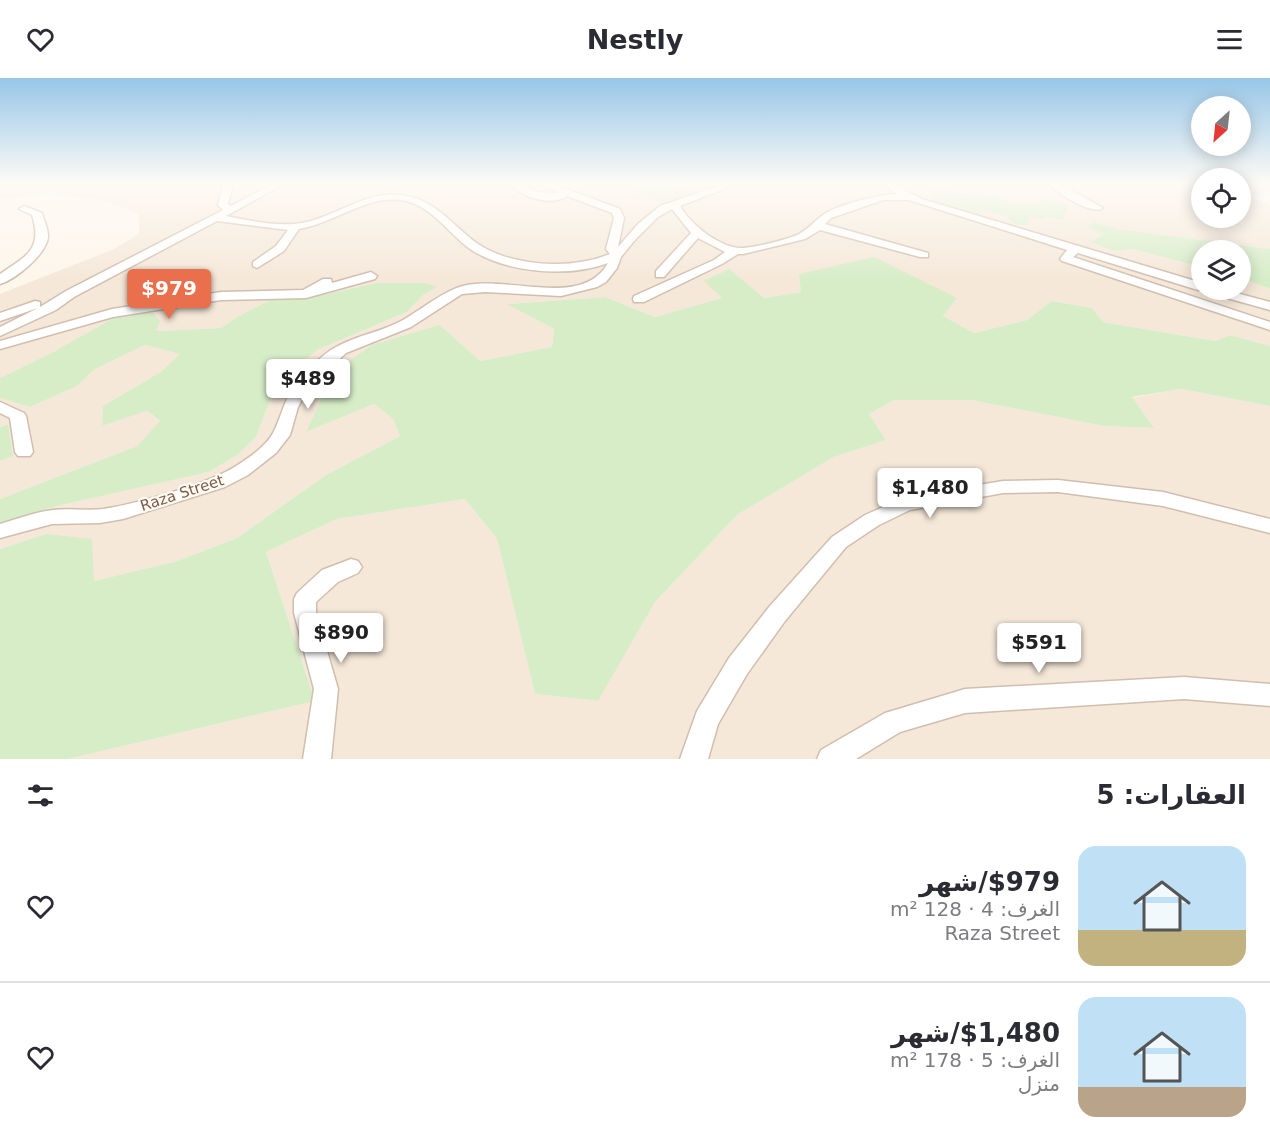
<!DOCTYPE html>
<html lang="ar">
<head>
<meta charset="utf-8">
<style>
  body { margin:0; font-family:"DejaVu Sans","Noto Sans Arabic",sans-serif; background:#f2f2f3; color:#2b2b33; direction:rtl; height:100vh; display:flex; flex-direction:column; font-size:22px; white-space:nowrap }
  * { box-sizing:border-box; margin:0 }
  p { font-size:20px; color:#7c7c81 }
  .icon { flex:none; width:33px; height:33px; fill:none; stroke:currentColor; stroke-width:2; stroke-linecap:round; stroke-linejoin:round }
  .map { position:relative; height:681px; overflow:hidden; direction:ltr }
  .panel { display:flex; flex-direction:column; background:#fff; flex:1 }
  .panel>* { flex:none }
  .needle { width:39px; rotate:207deg }
  .buttons { position:absolute; left:1191px; top:18px; display:grid; gap:12px }
  .buttons a { display:grid; place-items:center; width:60px; height:60px; border-radius:50%; background:#fff; box-shadow:0 3px 15px #0003; font-size:30px }
  .price { position:absolute; translate:-50% -51px; padding:0 14px; border-radius:6px; background:#fff; color:#222; font-size:20px; line-height:39px; filter:drop-shadow(0 2px 3px #0008) }
  .price::after { content:''; position:absolute; left:50%; top:36px; width:18px; height:14px; margin-left:-9px; background:inherit; clip-path:polygon(0 0,100% 0,50% 100%) }
  .price.current { background:#ea704d; color:#fff }
  ul { padding:0; list-style:none }
  li { display:flex; align-items:center; gap:18px; height:150px; padding:0 24px }
  li+li { border-top:2px solid #e1e1e2 }
  li span { display:grid; place-items:center; flex:none; width:168px; height:120px; border-radius:18px; color:#555 }
  li>.icon { margin-inline-start:auto }
  span .icon { width:72px; height:72px; fill:#fffc; stroke-width:1 }
  li b { font-size:26px }
  h2 { display:flex; justify-content:space-between; align-items:center; height:72px; padding:0 24px; font-size:26px }
  header { display:flex; justify-content:space-between; align-items:center; height:78px; padding:0 24px; background:#fff; font-size:27px; font-weight:700 }
  .map>svg:first-child { display:block }
  .residential { fill:#f5e8d9 }
  .green { fill:#d7edc8 }
  .lines { fill:none; stroke-linecap:round; stroke-linejoin:round }
  .minor-casing { stroke:#d1beaf; stroke-width:3 }
  .minor { fill:#fff; fill-rule:evenodd }
  .labels { text-anchor:middle; stroke-width:4.5; stroke-linejoin:round; paint-order:stroke }
  .street-label { font-size:15px; fill:#7b5c4c; stroke:#fffaf2 }
</style>
</head>
<body>
<header><svg class="icon" aria-label="menu" viewBox="0 0 24 24"><path d="M4 6h16M4 12h16M4 18h16"/></svg>Nestly<svg class="icon" aria-label="heart" viewBox="0 0 24 24"><path d="M12 20l-8-8c-3-5 5-10 8-4 3-6 11-1 8 4z"/></svg></header>
<div class="map">
<svg width="1270" height="681" viewBox="0 0 1270 681">
  <rect width="100%" height="100%" fill="#fdf6eb"/>
  <path class="residential" d="M0,106H1201L1202,140H1240L1241,106H1270V115L1243,117L1270,127V171L1119,151L1095,144L1104,155L1092,164L1114,173L1133,171L1201,189L1202,212H1240L1241,200L1270,211V268L1230,257L1215,263L1103,244L1092,230L1053,223L1027,242L974,255L943,238L956,219L800,195L801,214L764,220H723L655,239L605,219L508,226L554,251L552,269L480,283L440,247L306,354L374,326L393,341L400,358L326,397L237,460L177,483L94,503L46,456L0,471V445L57,428L209,394L239,376L256,359L273,315L299,286L319,271L407,234L423,217L436,209L270,222L237,239L221,250L156,253L57,272L0,300V216L114,171L139,156V136L105,123L52,116L0,121Z
    M145,267L181,276L162,293L103,328L102,348L147,333L160,344L137,368L0,421V383L13,378L7,346L0,349V320L30,329L77,308L95,291Z
    M1181,311L1270,328V681H68L315,623L266,474L337,441L465,421L497,461L535,616L597,623L655,524L737,437L834,379L886,362L869,336L894,322H971L1104,348L1153,350L1131,320Z"/>
  <path class="green" d="M636,106H679L695,113L661,124L631,113Z
    M915,106H925L965,116L971,114L995,117L1012,127L1041,126V122L1069,127L1063,142L1046,138L1045,141L1029,139L1028,147H1017L1007,141L1009,139L984,133L978,136L930,123L934,121L930,117L933,114L913,108Z
    M1094,144L1119,151L1270,171V211L1241,200L1240,172H1202L1201,189L1133,171L1114,173L1091,164L1103,156L1088,149Z
    M874,179L957,220L943,238L974,255L1027,242L1052,223L1092,230L1103,244L1215,263L1230,257L1270,268V328L1181,311L1132,319L1154,350L1104,348L971,322H894L869,336L886,362L834,379L737,437L655,524L598,623L535,616L497,461L465,421L337,441L266,474L315,623L68,681H0V471L46,456L92,461L94,503L177,483L237,460L326,397L400,358L393,341L374,326L306,354L335,293L372,267L440,247L480,283L552,269L554,251L507,226L605,219L655,239L722,220L704,203L729,191L764,220L801,214L799,196Z
    M377,205H425L437,209L423,217L407,234L319,271L299,286L273,315L256,359L239,376L209,394L57,428L0,445V421L137,368L160,343L147,333L102,348L103,328L162,293L180,276L145,267L95,291L77,308L30,329L0,320V300L57,272L117,238L136,234L153,235L160,243L156,253L221,250L237,239L270,222L318,218Z
    M8,346L13,378L0,383V349Z"/>
  <g class="lines">
    <defs>
      <path id="minor" d="M220,106H230L232,111L228,126L231,128L272,106H284L226,138C252,143 281,150 307,144C343,135 373,108 411,119C439,126 455,150 478,166C513,189 571,192 610,176L606,171L614,140L612,135L567,118C552,129 521,119 510,106H520L537,114L560,115L540,106H553L620,131L624,140L618,169L638,146L660,128L723,106H737L680,128C690,146 721,171 743,170C757,169 785,162 797,157C808,152 814,143 823,137C836,127 881,116 898,116L881,106H893L922,121L1202,205V212H1206H1198L1078,175L1073,179L1270,244V252L1062,183L1060,181L1067,172L909,122H883L831,140L825,146L928,175V179H920L820,152L805,161L743,176H738L722,186L644,224H634L633,221L634,218L714,182L725,174L698,160L664,199H656V193L691,155L672,131L658,139L634,163L621,179L617,190L606,204L597,209L561,218L485,214L462,216L411,249L346,275L308,311L298,329L290,357L276,375L248,397L225,409L123,441L100,445L52,446L0,460V446C17,441 35,434 53,432C69,430 86,433 103,431C135,426 209,406 236,388C249,380 266,368 273,355C282,338 284,321 296,306C307,293 321,277 336,269C357,257 382,254 403,242C420,232 436,219 454,211C496,191 580,235 608,185C568,200 506,195 470,171C448,155 430,125 400,122C365,118 333,146 299,151L284,173L257,190L253,188V184L276,168L288,152L217,143L74,219L56,232L0,258V249L38,230L0,243V235L35,223L40,224V229L66,213L223,132L218,127L222,111Z
        M1049,106H1060L1103,130C1092,138 1058,115 1049,106Z
        M24,128L42,135C44,142 48,150 48,158C48,175 15,202 0,206V196C26,178 43,172 32,137L19,131Z
        M371,194L377,198L375,201L306,220L221,222L113,239L0,271V263L112,231L221,214L303,212L323,201H331L332,205Z
        M1207,212H1225L1270,224V232L1209,215Z
        M0,324L24,335L26,338L33,374L30,378H18L15,374L10,340L0,335Z
        M1058,402L1163,414L1270,441V455L1163,428L1058,414L1003,415L910,432L879,447L846,469L785,543L747,596L718,646L708,681H680L697,633L729,580L769,529L832,459L865,437L906,419L1003,403Z
        M351,481L358,483L362,489L358,495L338,504L316,524V535L338,611L331,681H303L314,611L294,535V521L297,515L322,492Z
        M1184,599L1270,606V628L1184,621L965,635L900,654L856,681H817L821,672L885,635L965,611Z"/>
    </defs>
    <use href="#minor" class="minor-casing"/>
    <use href="#minor" class="minor"/>
  </g>
  <linearGradient id="sky" x2="0" y2="1"><stop stop-color="#97c6e8"/><stop offset="0.52" stop-color="#fefbf6"/><stop offset="1" stop-color="#fefbf6" stop-opacity="0"/></linearGradient>
  <rect width="1270" height="202" fill="url(#sky)"/>
  <g class="labels">
    <g class="street-label">
      <text transform="translate(182 415) rotate(-18)" y="5">Raza Street</text>
    </g>
  </g>
</svg>
<div class="buttons">
<a><svg class="needle" viewBox="-14 -14 28 28"><path d="M0-13l5 13h-10z" fill="#e53935"/><path d="M0 13l5-13h-10z" fill="#7c7c81"/></svg></a>
<a><svg class="icon" aria-label="locate" viewBox="0 0 24 24"><circle cx="12" cy="12" r="6"/><path d="M12 2v4M12 18v4M2 12h4M18 12h4"/></svg></a>
<a><svg class="icon" aria-label="layers" viewBox="0 0 24 24"><path d="M12 4l9 5-9 5-9-5zM3 14l9 5 9-5"/></svg></a>
</div>
<b class="price current" style="left:169px;top:242px">$979</b>
<b class="price" style="left:308px;top:332px">$489</b>
<b class="price" style="left:930px;top:441px">$1,480</b>
<b class="price" style="left:341px;top:586px">$890</b>
<b class="price" style="left:1039px;top:596px">$591</b>
</div>
<section class="panel">
<h2>العقارات: 5<svg class="icon" aria-label="filters" viewBox="0 0 24 24"><path d="M4 7h16M4 17h16"/><circle cx="9" cy="7" r="2"/><circle cx="15" cy="17" r="2"/></svg></h2>
<ul>
<li><span style="background:linear-gradient(#bfe0f5 70%,#c2b280 0)"><svg class="icon" aria-label="home" viewBox="0 0 24 24"><path d="M3 11l9-7 9 7M6 9v11h12V9"/></svg></span><div><b>$979/شهر</b><p>الغرف: 4 · 128 m²</p><p>Raza Street</p></div><svg class="icon" aria-label="heart" viewBox="0 0 24 24"><path d="M12 20l-8-8c-3-5 5-10 8-4 3-6 11-1 8 4z"/></svg></li>
<li><span style="background:linear-gradient(#bfe0f5 75%,#b9a48a 0)"><svg class="icon" aria-label="home" viewBox="0 0 24 24"><path d="M3 11l9-7 9 7M6 9v11h12V9"/></svg></span><div><b>$1,480/شهر</b><p>الغرف: 5 · 178 m²</p><p>منزل</p></div><svg class="icon" aria-label="heart" viewBox="0 0 24 24"><path d="M12 20l-8-8c-3-5 5-10 8-4 3-6 11-1 8 4z"/></svg></li>
</ul>
</section>
</body>
</html>
